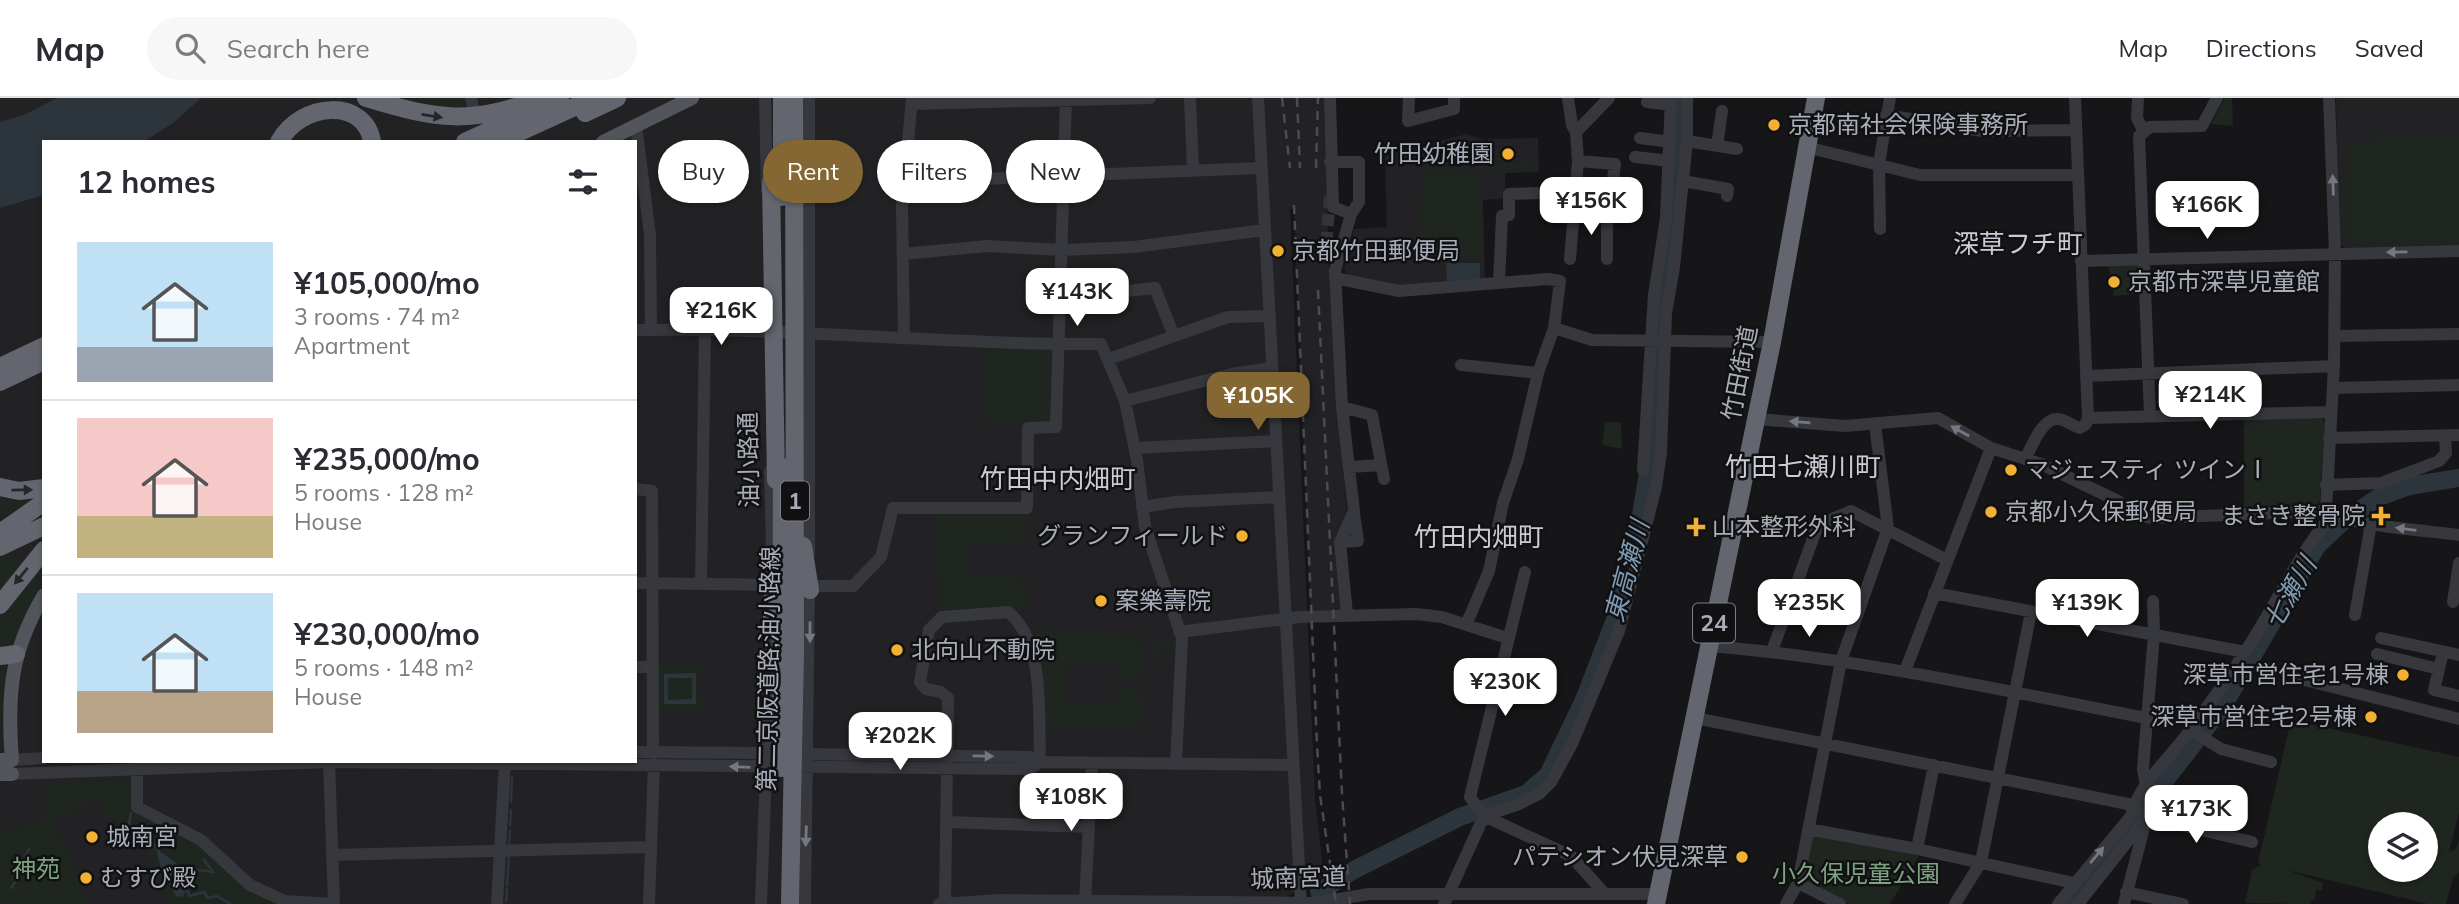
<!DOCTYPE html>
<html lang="en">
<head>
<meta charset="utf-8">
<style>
  body { margin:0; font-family:Mulish,"Noto Sans JP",sans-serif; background:#f7f7f7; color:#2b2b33; height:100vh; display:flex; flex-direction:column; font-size:26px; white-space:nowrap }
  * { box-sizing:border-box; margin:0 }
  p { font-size:23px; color:#7c7c81 }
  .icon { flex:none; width:38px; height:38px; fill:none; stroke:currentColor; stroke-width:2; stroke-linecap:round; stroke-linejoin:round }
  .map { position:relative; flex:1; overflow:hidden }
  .details { position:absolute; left:42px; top:42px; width:595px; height:623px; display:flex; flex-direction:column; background:#fff; border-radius:0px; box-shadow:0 2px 5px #0004 }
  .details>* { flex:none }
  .top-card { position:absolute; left:658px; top:42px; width:665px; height:63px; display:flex; gap:14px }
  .controls { position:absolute; left:2368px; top:714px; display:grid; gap:14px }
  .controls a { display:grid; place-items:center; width:70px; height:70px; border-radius:50%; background:#fff; box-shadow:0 2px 5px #0004; font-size:35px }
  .price { position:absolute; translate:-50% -60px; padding:0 16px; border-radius:14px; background:#fff; color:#222; font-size:23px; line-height:46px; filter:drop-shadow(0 2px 4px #0008) }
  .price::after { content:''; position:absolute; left:50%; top:42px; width:21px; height:16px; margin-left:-10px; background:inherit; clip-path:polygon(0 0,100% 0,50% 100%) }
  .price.on { background:#856733; color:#fff }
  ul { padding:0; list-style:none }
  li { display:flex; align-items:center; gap:21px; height:175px; padding:0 35px }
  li+li { border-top:2px solid #e1e1e2 }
  li span { display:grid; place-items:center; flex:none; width:196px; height:140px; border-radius:0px; color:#555 }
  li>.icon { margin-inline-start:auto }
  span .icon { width:84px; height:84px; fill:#fffc; stroke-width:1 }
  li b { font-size:30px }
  h2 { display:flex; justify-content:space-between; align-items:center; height:84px; padding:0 35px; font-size:30px }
  .tag { padding:0 24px; border-radius:32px; background:#fff; box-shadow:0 2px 5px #0004; font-size:24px; line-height:63px }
  .tag.on { background:#856733; color:#fff }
  header { display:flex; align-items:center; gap:42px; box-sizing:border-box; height:98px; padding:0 35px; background:#fff; border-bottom:2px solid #e1e1e2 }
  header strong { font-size:33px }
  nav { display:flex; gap:38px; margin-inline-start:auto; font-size:24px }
  .search { width:490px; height:63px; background:#f7f7f7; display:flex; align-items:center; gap:18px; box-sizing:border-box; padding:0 24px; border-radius:38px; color:#7c7c81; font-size:26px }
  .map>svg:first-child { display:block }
  .built { fill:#222225; fill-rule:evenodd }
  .green { fill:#1e261f; fill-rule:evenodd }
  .water { fill:#2c353c; fill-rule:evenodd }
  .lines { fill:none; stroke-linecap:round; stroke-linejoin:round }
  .stream { stroke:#2c353c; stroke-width:2.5 }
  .river { stroke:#2c353c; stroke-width:18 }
  .minor-tunnel { stroke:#333438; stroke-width:12; stroke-dasharray:12 6; stroke-linecap:butt }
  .minor { stroke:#37383d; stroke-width:12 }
  .major { stroke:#53555c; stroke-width:14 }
  .highway { stroke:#63666e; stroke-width:18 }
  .rail { stroke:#4a4c52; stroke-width:2.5; stroke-dasharray:9 7; stroke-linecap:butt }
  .highway-bridge { stroke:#63666e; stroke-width:18 }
  .oneway { fill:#26262a }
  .oneway2 { fill:#757881 }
  .poi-dot { fill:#f2b134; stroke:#111113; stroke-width:2.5 }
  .labels { text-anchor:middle; stroke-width:5; stroke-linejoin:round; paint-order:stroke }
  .shield { fill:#111113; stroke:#7b7e86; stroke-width:2 }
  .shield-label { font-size:23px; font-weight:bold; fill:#a8adb8 }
  .poi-label { font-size:24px; fill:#a8adb8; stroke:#111113; text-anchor:start }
  .street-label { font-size:24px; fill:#a8adb8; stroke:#111113 }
  .park-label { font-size:24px; fill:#7fa381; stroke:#111113 }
  .neighbourhood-label { font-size:26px; fill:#c9ccd4; stroke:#111113 }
  .water-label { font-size:26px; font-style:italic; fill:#7f9bb3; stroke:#111113 }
</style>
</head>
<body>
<header>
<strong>Map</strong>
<div class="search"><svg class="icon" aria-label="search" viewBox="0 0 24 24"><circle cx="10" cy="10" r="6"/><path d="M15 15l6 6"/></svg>Search here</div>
<nav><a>Map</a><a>Directions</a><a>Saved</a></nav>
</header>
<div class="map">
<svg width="2459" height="806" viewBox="0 0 2459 806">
  <rect width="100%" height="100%" fill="#161618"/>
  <path class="built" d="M0,0H1324L1329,172L1347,417L1341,512L1311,513L1294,111H1290L1315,700L1324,778L1273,806H0ZM44,44H635V663H44Z
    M2336,0H2459V148L2346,151L2339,145Z
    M1467,36L1488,44V41L1538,40L1539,74L1505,75V100L1483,102L1485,185L1405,189L1350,181L1344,171L1354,131L1387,129L1385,57Z"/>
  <path class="green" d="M393,0H462L465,4L464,10L457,14Z
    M2225,0H2232L2233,28L2211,26Z
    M2376,35H2459V143L2348,145V46L2375,45Z
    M1507,63L1533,65V72L1490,73V67Z
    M1468,73L1469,77L1477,76L1481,80L1484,158L1421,160L1419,99L1424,98V74Z
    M2135,166L2140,169L2141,195L2114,198L2108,167Z
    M986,249H1049L1054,254L1052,320L1049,324L989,323L985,320Z
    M2244,320H2321L2325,324L2320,402L2316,407L2244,409Z
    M1605,324H1621L1622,351L1602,347Z
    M0,400L23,404L39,400L27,410L0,419Z
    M1028,417V443L967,446L968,477H1013V486H1027V509L940,512L937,418Z
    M8,451L21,468L0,495V455Z
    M44,466V486L12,547H0V523Z
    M1030,533L1140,538L1143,576H1134L1133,564V584L1117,585L1116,565L1067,566V606H1117V589H1133V627L1045,628L1042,568L1028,536Z
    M1153,541H1175V547H1157V563H1150Z
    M0,564H7L0,647Z
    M702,567V579L697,580V599L703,600V611H658V568Z
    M1134,596H1142V627H1134Z
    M2291,622L2459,659V714L2449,754L2455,752L2459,743V774L2453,780L2446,806H2428L2287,772L2323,785L2322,792H2316L2315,800L2310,806L2245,805L2252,772L2262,766L2258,765ZM2380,726H2426V772H2380Z
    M131,682L134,714L194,744L245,789L278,806H169L151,771L154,765L137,734L126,739L120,729L114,732L112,729L118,725L114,720L109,723L96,701L53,724C68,751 76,779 90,806H20L0,803V735L46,721V686Z
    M1811,736L1919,758L1890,806H1849L1807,787L1803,778Z"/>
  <path class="water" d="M57,0H201L173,25L143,44H44V97L0,110V24L24,17Z
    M1446,165H1480V182L1447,183Z
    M696,575V606H664V576ZM668,580H692V601L668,602Z
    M161,754L192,776L183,799L176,798L161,771L157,755Z"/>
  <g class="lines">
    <path class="stream" d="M511,704L512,679
      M131,715L129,726L145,734L159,754
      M510,727L511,712
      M509,747L510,733
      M192,776L198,772L213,774L204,762
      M507,787L509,757
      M11,790L26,767L25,758L29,751
      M187,793L190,798L204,794L208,800L217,798L230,806
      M506,804L507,791"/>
    <path class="river" d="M1638,435L1654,339L1661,208L1670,151L1677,0
      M1319,794L1354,772L1460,719L1526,696L1548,677L1584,602L1616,519L1624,489
      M2069,806L2223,608L2317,448L2341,425L2379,399L2409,388L2459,380"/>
    <path class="minor-tunnel" d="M1330,98L1327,138L1335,173"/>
    <path class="minor" d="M471,0L473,10
      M765,0L767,92
      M1190,0L1193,72
      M1258,0L1301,806
      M1330,0L1333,109L1351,116
      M1409,0L1408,23L1454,11V0
      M1568,0L1572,27L1576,34
      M2138,0L2137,20L2143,32
      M2329,0L2335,155L2334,268L2326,413C2344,427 2432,433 2459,437
      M1647,4L1671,7
      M912,6L1150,0
      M1886,17L1982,33L2075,32
      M636,27L650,137L651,231
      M1640,40L1671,44
      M1687,43L1737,51
      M1717,48L1722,13
      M1806,49L1920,77H2077
      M1635,59L1670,63
      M1330,64H1359V104L1351,116L1335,173L1342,309L1354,413L1340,444L1347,516
      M1683,83L1728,91L1727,98
      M906,84L1260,70
      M1576,101L1610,103L1615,66L1578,63
      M1574,117L1607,120V161
      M1880,131L1879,66L1890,0
      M903,156L987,148L1062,152L1134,149L1264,132
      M1570,161L1578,63L1576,34L1609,0
      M2081,163L2459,153
      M1335,180L1399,193L1548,181L1560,183L1554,230L1538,275L1518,361L1503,405L1489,473L1466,527
      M1499,185L1502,118L1509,117V96L1577,94
      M1060,200L1155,190L1174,238
      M1554,230L1592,242L1772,244
      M635,232C791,229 945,247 1101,246L1125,303L1137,362L1145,429L1182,540L1176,666
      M2334,238L2459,236
      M904,239L902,108L912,0
      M1109,261L1228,219L1269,218
      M1461,267L1538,275
      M2086,278L2334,268
      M2333,290L2459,287
      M1125,303L1231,276L1272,270
      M1342,309L1372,317L1384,381
      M2150,318L2139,38L2150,29L2202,28L2217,0
      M2088,320L2331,314
      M1756,321L1845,328L1938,320L1991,350L2041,366L2118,403L2134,417L2153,420L2326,413
      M2329,340L2459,337
      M1135,350L1276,343
      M2025,361C2031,351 2042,319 2058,321C2064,321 2073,328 2080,330L2086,326L2088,320L2075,0
      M1350,369L1381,367
      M1643,372L1654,197L1666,120L1671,0
      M770,373L773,487
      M2326,387L2381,385L2439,363L2446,355L2445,338
      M635,391L652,393L653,654
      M1142,409L1175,404L1278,399
      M1340,444L1358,443L1354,416
      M809,456V0
      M1525,474L1470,699L1484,718L1571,758L1604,795
      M635,485L773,487
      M701,486L705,232
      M809,488H853L881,459L893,410H1027L1028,330L1056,329L1066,0
      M1934,495L2245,554
      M2453,504L2459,465
      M2355,517L2371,426
      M1179,534L1299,519L1416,516L1442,519L1507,540
      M2381,540L2459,557
      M1709,548C1857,560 2001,592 2146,620
      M1772,553L1818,427L1851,413L1945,461
      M2443,554L2434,592L2459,598
      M2377,556L2439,571
      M635,569H653
      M1905,573L1991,350
      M2297,580L2459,621
      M1695,620L2133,707L2147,719L2252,744
      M2191,632L2221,651L2271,664
      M635,654L775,655
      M801,656L1030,659L1040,664L1292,667
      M12,662L44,660
      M329,663L334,806
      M137,670V709L201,742L250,787L285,803L334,806
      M12,676L329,664L1029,671L1040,664
      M2146,688L2143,671L2154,536L2153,503
      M947,724L1088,729
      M1808,731L1917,751L2074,785
      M1917,751L1934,667
      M332,757L650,749
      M1798,785L1840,806
      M2126,794L2183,806
      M497,806L505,663
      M649,806L654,666
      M761,806L772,513
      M805,806L809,484
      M939,806L1000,802L1315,805L1369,796H1658
      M945,806L948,600L941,594L926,591L920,584L929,532L942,519L1008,514C1046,544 1038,620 1040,664
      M1085,806L1092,665
      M1444,806L1484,718L1519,706L1539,696L1551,684L1572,646L1619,533L1656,389L1661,355L1666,215L1674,169L1687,43V0
      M1786,806L1798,785L1841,563L1888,430L1875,326
      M1955,806L1981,764L2031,514
      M2058,806L2131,718C2139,685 2172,658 2191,631C2209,607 2226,582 2243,557C2274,511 2295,460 2332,417
      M2078,806L2147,719
      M2124,806L2145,726"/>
    <path class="major" d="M603,44L692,0
      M0,662H12C7,597 10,554 44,497
      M0,676H12"/>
    <path class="highway" d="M366,0C439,22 469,27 542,0
      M585,15L617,0
      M279,44C301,3 366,0 372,44
      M465,44L560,0
      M498,44L594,0
      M0,269L44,248
      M0,284L44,263
      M0,389L19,393L44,390
      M0,435L44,404
      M803,448L810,492
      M0,449L44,428
      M0,507L44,452
      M772,519L774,481
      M0,558L16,556
      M1656,806L1772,244L1816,0"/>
    <path class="rail" d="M1282,0L1290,70
      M1297,0L1300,70
      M1316,70L1318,0
      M1294,107L1317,647L1320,697L1336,806
      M1318,192L1342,696L1350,806"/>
    <path class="highway-bridge" d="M782,0V99
      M771,84L776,382
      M781,670L782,369
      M790,806L795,553L794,0"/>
  </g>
  <defs><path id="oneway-solid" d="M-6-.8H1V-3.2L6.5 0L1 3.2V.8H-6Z" transform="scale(1.75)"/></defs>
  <g class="oneway">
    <use href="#oneway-solid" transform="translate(432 18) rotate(9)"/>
    <use href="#oneway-solid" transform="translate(22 392) rotate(-1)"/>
    <use href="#oneway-solid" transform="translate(21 478) rotate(129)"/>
  </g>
  <g class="oneway2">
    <use href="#oneway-solid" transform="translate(2333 87) rotate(-92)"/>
    <use href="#oneway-solid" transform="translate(2397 154) rotate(179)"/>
    <use href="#oneway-solid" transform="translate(1800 324) rotate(-175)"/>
    <use href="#oneway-solid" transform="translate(1960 333) rotate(-151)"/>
    <use href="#oneway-solid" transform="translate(2406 431) rotate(-173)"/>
    <use href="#oneway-solid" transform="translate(810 534) rotate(90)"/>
    <use href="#oneway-solid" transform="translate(983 658) rotate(1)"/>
    <use href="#oneway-solid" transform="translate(740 669) rotate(-178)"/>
    <use href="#oneway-solid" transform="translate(806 738) rotate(92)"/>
    <use href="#oneway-solid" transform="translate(2097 757) rotate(-50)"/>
  </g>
  <g class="poi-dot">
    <circle cx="1774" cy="27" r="7"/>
    <circle cx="1508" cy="56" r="7"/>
    <circle cx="1278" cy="153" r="7"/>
    <circle cx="2114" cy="184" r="7"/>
    <circle cx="2011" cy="372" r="7"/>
    <circle cx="1991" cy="414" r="7"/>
    <path d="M2377.5 407.5h7v7h7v7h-7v7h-7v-7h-7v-7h7z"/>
    <path d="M1692.5 418.5h7v7h7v7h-7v7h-7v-7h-7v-7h7z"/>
    <circle cx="1242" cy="438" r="7"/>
    <circle cx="1101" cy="503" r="7"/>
    <circle cx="897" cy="552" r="7"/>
    <circle cx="2403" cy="577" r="7"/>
    <circle cx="2371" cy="619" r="7"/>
    <circle cx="92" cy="739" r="7"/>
    <circle cx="1742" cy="759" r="7"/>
    <circle cx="86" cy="780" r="7"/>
  </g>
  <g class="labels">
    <g class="shield">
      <rect x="781" y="383.5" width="28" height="39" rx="5"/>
      <rect x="1693" y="505.5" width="42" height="39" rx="5"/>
    </g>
    <g class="shield-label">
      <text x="795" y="411">1</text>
      <text x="1714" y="533">24</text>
    </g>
    <g class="poi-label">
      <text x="1788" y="35">京都南社会保険事務所</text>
      <text x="1494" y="64" text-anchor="end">竹田幼稚園</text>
      <text x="1292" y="161">京都竹田郵便局</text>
      <text x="2128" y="192">京都市深草児童館</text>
      <text x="2025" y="380">マジェスティ ツインⅠ</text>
      <text x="2005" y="422">京都小久保郵便局</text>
      <text x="2365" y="426" text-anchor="end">まさき整骨院</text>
      <text x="1712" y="437">山本整形外科</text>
      <text x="1228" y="446" text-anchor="end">グランフィールド</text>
      <text x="1115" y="511">案樂壽院</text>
      <text x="911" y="560">北向山不動院</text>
      <text x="2389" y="585" text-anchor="end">深草市営住宅1号棟</text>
      <text x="2357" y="627" text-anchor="end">深草市営住宅2号棟</text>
      <text x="106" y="747">城南宮</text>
      <text x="1728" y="767" text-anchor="end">パテシオン伏見深草</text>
      <text x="100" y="788">むすび殿</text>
    </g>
    <g class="street-label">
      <text transform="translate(1740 275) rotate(-79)" y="8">竹田街道</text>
      <text transform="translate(749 362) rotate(-91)" y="8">油小路通</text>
      <text transform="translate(769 571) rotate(-89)" y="8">第二京阪道路;油小路線</text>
      <text transform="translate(1298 780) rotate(-2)" y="8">城南宮道</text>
    </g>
    <g class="park-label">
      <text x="36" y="779">神苑</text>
      <text x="1856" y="784">小久保児童公園</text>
    </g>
    <g class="neighbourhood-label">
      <text x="2018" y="155">深草フチ町</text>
      <text x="1803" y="378">竹田七瀬川町</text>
      <text x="1058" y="390">竹田中内畑町</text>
      <text x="1479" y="448">竹田内畑町</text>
    </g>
    <g class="water-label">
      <text transform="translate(1627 473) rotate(-75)" y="9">東高瀬川</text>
      <text transform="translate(2290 495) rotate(-60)" y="9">七瀬川</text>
    </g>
  </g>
</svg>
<div class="controls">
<a><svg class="icon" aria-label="layers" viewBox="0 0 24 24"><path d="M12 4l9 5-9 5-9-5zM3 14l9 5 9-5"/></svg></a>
</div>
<b class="price" style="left:1591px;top:139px">¥156K</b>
<b class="price" style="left:2207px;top:143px">¥166K</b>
<b class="price" style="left:1077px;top:230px">¥143K</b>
<b class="price" style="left:721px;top:249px">¥216K</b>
<b class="price" style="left:2210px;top:333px">¥214K</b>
<b class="price on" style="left:1258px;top:334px">¥105K</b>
<b class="price" style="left:1809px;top:541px">¥235K</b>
<b class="price" style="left:2087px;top:541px">¥139K</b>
<b class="price" style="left:1505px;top:620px">¥230K</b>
<b class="price" style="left:900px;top:674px">¥202K</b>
<b class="price" style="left:1071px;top:735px">¥108K</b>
<b class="price" style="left:2196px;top:747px">¥173K</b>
<div class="top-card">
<a class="tag">Buy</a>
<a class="tag on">Rent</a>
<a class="tag">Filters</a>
<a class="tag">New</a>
</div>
<section class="details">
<h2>12 homes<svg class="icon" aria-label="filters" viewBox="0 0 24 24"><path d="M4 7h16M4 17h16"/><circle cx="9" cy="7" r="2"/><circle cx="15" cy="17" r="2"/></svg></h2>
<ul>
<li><span style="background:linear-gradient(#bfe0f5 75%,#9aa5b1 0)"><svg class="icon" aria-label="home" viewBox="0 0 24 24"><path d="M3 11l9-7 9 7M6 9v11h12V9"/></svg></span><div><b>¥105,000/mo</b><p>3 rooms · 74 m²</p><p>Apartment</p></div></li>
<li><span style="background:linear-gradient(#f6c9c9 70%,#c2b280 0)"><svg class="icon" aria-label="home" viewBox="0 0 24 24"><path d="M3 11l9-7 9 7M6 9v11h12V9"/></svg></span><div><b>¥235,000/mo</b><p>5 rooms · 128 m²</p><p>House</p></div></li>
<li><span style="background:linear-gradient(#bfe0f5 70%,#b9a48a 0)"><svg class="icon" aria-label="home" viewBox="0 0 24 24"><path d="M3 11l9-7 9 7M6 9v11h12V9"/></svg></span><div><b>¥230,000/mo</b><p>5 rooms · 148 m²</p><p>House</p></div></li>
</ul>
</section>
</div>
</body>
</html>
